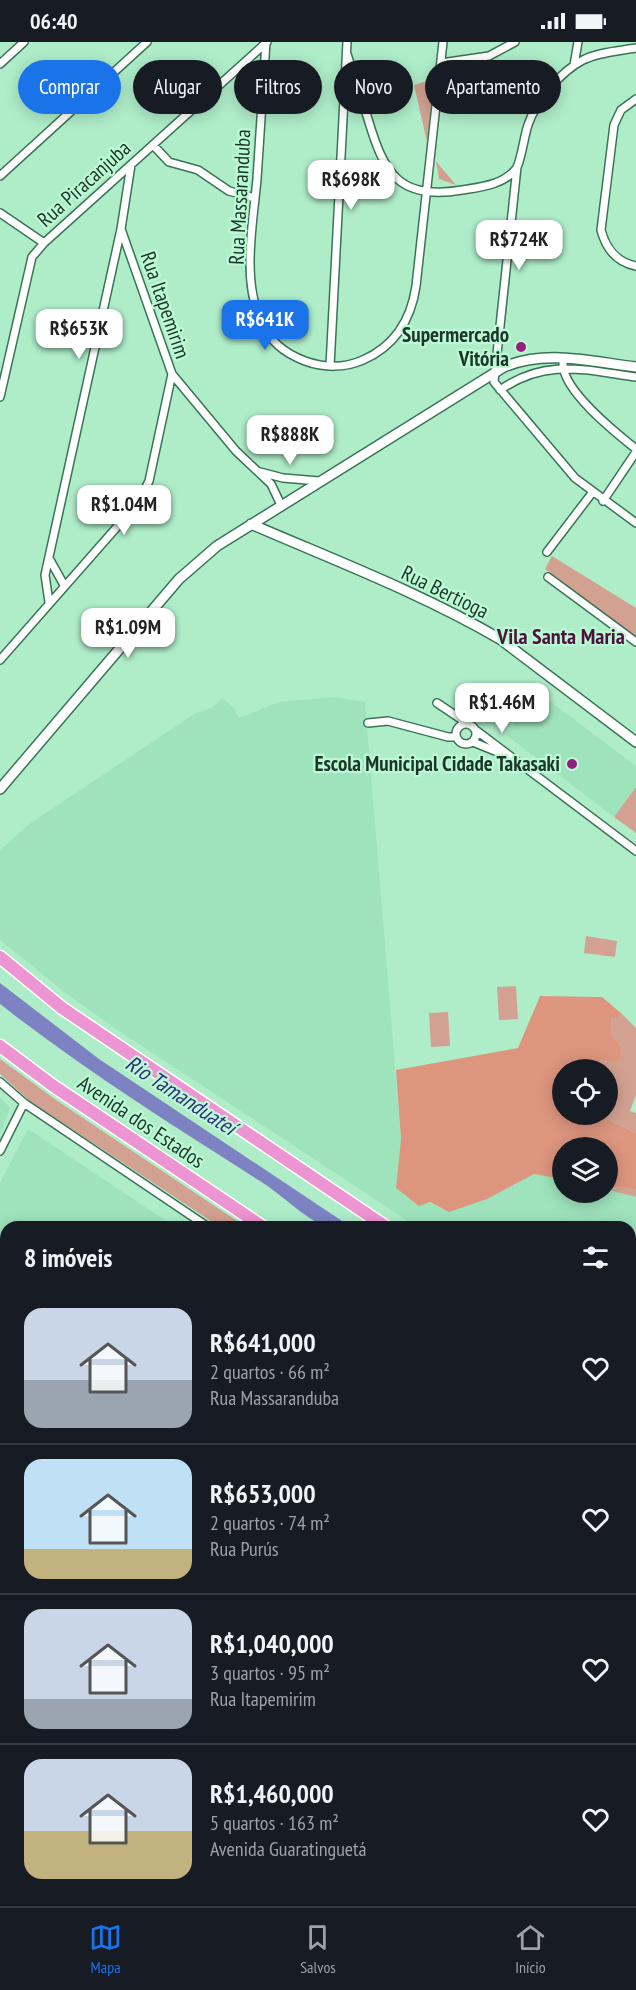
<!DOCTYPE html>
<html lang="pt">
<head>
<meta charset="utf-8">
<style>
  body { margin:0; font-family:"PT Sans Narrow",sans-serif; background:#20242c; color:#f1f3f6; height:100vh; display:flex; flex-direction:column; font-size:22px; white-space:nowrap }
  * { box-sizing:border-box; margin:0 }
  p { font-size:20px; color:#9ea1a6 }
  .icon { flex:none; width:33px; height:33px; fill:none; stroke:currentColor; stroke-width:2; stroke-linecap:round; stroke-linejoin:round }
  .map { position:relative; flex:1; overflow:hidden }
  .drawer { position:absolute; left:0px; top:1179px; width:636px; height:686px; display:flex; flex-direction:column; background:#171b24; border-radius:18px 18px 0 0; box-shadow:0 3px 15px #0003 }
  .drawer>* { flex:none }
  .banner { position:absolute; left:18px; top:18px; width:600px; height:54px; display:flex; gap:12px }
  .fabs { position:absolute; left:552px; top:1017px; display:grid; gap:12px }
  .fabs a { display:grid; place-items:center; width:66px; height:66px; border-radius:50%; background:#171b24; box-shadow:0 3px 15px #0003; font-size:30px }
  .price { position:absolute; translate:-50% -51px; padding:0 14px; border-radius:12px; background:#fff; color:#222; font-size:20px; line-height:39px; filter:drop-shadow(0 2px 3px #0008) }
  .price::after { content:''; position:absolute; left:50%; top:36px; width:18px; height:14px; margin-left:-9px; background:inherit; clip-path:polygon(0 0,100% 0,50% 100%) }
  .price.current { background:#1a73e8; color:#fff }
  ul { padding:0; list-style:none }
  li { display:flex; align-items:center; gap:18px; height:150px; padding:0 24px }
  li+li { border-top:2px solid #363941 }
  li span { display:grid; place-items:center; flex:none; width:168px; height:120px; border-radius:18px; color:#555 }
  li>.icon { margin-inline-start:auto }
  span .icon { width:72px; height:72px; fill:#fffc; stroke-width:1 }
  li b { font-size:26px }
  h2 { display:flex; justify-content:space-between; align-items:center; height:72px; padding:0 24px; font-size:26px }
  .tag { padding:0 21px; border-radius:27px; background:#171b24; box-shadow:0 3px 15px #0003; font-size:21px; line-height:54px }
  .tag.current { background:#1a73e8; color:#fff }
  .status { display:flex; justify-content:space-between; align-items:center; height:42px; padding:0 30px; background:#171b24; direction:ltr }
  .status svg { height:16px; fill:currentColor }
  .menu { display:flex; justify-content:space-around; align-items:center; height:84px; border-top:2px solid #363941; background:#171b24; font-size:16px; color:#9ea1a6 }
  .menu a { display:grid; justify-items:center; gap:3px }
  .menu .current { color:#1a73e8 }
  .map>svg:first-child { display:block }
  .built { fill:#9ee3bc }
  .green { fill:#d2a191 }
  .forest { fill:#dd957e }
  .water { fill:#7d83c2 }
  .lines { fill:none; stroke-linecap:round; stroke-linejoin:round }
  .street-casing { stroke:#3a7456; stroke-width:10 }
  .secondary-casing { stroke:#3a7456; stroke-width:12 }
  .highway-casing { stroke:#fff; stroke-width:15 }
  .street { stroke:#fff; stroke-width:7 }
  .secondary { stroke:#fff; stroke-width:9 }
  .highway { stroke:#ed94d2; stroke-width:12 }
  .rail { stroke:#6b977e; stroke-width:2; stroke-dasharray:3 6; stroke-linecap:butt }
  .poi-dot { fill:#951f7b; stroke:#bcfad6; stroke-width:2 }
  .labels { text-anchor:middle; stroke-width:4.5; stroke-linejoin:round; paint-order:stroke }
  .street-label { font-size:21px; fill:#1d3628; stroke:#bcfad6 }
  .poi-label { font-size:21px; font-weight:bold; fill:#1d3628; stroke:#bcfad6; text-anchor:end }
  .neighbourhood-label { font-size:22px; font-weight:bold; fill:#4b133d; stroke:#bcfad6 }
  .water-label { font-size:22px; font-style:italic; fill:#32317c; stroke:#bcfad6 }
</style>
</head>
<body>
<div class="status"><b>06:40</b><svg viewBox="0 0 49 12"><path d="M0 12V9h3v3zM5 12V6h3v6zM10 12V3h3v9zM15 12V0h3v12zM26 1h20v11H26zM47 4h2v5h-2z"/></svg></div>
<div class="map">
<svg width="636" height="1864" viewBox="0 0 636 1864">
  <rect width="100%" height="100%" fill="#afedc9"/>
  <path class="built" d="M538,650L636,724V745L614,775L506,693Z
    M335,655L365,660L401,1097L396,1146L449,1170L534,1132L562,1137V1150H608V1147L636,1155V1329L630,1325V1185H417L119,989L68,953L0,898V808L28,783L196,671L212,666L222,656L234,666L239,676L279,660Z
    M0,1055L10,1066L0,1092Z
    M28,1087L175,1185H6V1604L0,1601V1141Z
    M630,1488L636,1492V1545L630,1541Z
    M0,1813L6,1816V1858L88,1859L99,1864H0Z"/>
  <path class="green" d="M434,37L427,100L414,43Z
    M436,119L456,143L439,137Z
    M552,514L636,566V595L545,527Z
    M636,745V791L614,775Z
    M586,894L617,899L615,915L584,911Z
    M516,944L518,977L499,978L497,945Z
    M448,970L450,1004L431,1005L429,971Z
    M622,972L636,986V1053L630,1069L636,1071V1091L599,1073L608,1072V1028L599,1027L601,1018L613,1021L621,1005L612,993L611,975L618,976Z
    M0,1017L56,1058L246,1185H220L31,1060L0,1032Z
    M621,1145L636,1148V1155L609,1148Z
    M630,1541L636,1545V1562L630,1572Z
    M0,1601L6,1604V1763H0Z
    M335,1858L337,1864H275L267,1859L235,1860L232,1864H180L163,1859Z"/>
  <path class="forest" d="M540,954L602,955L622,972L618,976H611L612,993L621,1005L620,1016L613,1021L601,1018L599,1027L562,1028V1072L599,1073L636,1091V1148L621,1145L608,1147V1106H562V1137L534,1132L487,1157L449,1170L430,1160L419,1164L396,1146L401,1097L396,1028L518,1006Z
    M0,1763H6V1816L0,1813Z
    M88,1859H163L180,1864H99Z
    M268,1859L275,1864H232L235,1860Z
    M335,1859V1858L372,1859L370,1864H337Z"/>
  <path class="water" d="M0,941L99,1017L351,1185C343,1185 331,1187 324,1184C303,1175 281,1152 260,1139C172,1083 83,1027 0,962Z"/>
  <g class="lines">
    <defs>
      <path id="street" d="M266,0C263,46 260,91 257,137C253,181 242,236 260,277C269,299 284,311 305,319C324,326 345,326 363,318C395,304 411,278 416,244L443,0
        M347,12C354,34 361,55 368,77C384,131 399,159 462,148C481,145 503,143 516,127C521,120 524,94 528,83C536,59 560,30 583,18C599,10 619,9 636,6
        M441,21L489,14L515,0
        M0,22L24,0
        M574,23L578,0
        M636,57L621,68L614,83L601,188C606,207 616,220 636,224
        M153,103L169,120L198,128L229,149L255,156
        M517,125L494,340L575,436L636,481
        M0,134L147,0
        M0,171L44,201
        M563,322C563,349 616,391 636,407
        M330,324L347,0
        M172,332L236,409L271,442L281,463
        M500,348C546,316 584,328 636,335
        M0,355L32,215L44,201L267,0
        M260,430L283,436L319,439
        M603,459L636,410
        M547,510L592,451
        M50,518L64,543
        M548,535L636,600
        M49,560L45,533L121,187L131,123
        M0,618L138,461L149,439L172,332L121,187
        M437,661L461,677L464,682
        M368,681L388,679L448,695H456
        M456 692a10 10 0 1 1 20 0a10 10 0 1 1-20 0Z
        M477,689L636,809
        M473,700L505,713
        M0,1040L24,1061L208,1185
        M0,1109L24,1061
        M630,1465L636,1469"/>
      <path id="secondary" d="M251,482C334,518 421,551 500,597L636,700
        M0,747L179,537L217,504L504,325C546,307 592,320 636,325"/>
      <path id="highway" d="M0,915L62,966L386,1185
        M0,1004L52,1043L263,1185
        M630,1347L636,1351
        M630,1390L636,1387
        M630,1430L636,1434"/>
    </defs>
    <use href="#street" class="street-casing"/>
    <use href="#secondary" class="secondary-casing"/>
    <use href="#highway" class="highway-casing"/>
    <use href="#street" class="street"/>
    <use href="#secondary" class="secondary"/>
    <use href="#highway" class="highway"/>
    <path class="rail" d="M0,1836L6,1839
      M31,1858L41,1864"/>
  </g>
  <g class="poi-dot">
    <circle cx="521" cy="305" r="6"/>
    <circle cx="572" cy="722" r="6"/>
  </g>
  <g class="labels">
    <g class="street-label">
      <text transform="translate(84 142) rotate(-42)" y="7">Rua Piracanjuba</text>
      <text transform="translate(240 155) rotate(-87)" y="7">Rua Massaranduba</text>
      <text transform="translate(165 263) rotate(71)" y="7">Rua Itapemirim</text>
      <text transform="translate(445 550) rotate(26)" y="7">Rua Bertioga</text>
      <text transform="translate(141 1080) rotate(34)" y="7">Avenida dos Estados</text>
    </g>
    <g class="poi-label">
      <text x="509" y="300">Supermercado<tspan x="509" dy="24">Vitória</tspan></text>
      <text x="560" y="729">Escola Municipal Cidade Takasaki</text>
    </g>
    <g class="neighbourhood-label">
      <text x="561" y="602">Vila Santa Maria</text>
    </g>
    <g class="water-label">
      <text transform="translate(181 1053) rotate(33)" y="8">Rio Tamanduateí</text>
    </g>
  </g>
</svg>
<div class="fabs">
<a><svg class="icon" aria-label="locate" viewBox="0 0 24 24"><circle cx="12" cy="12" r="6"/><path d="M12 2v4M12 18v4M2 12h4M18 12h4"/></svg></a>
<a><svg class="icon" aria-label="layers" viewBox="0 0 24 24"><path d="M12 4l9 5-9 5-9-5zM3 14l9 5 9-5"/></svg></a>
</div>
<b class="price" style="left:351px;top:169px">R$698K</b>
<b class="price" style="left:519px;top:229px">R$724K</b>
<b class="price current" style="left:265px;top:309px">R$641K</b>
<b class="price" style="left:79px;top:318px">R$653K</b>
<b class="price" style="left:290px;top:424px">R$888K</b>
<b class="price" style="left:124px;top:494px">R$1.04M</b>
<b class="price" style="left:128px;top:617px">R$1.09M</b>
<b class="price" style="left:502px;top:692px">R$1.46M</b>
<div class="banner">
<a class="tag current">Comprar</a>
<a class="tag">Alugar</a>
<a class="tag">Filtros</a>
<a class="tag">Novo</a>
<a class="tag">Apartamento</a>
</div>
<section class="drawer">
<h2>8 imóveis<svg class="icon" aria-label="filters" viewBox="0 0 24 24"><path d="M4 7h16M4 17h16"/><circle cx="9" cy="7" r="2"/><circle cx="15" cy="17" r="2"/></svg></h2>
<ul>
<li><span style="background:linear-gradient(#c9d6e8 60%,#9aa5b1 0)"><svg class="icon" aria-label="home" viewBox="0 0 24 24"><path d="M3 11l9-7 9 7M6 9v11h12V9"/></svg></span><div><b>R$641,000</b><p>2 quartos · 66 m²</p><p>Rua Massaranduba</p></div><svg class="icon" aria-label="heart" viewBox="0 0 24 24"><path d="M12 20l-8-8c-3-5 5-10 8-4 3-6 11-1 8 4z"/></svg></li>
<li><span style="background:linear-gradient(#bfe0f5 75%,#c2b280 0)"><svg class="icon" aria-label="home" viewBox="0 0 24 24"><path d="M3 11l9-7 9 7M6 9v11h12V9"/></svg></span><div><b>R$653,000</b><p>2 quartos · 74 m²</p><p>Rua Purús</p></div><svg class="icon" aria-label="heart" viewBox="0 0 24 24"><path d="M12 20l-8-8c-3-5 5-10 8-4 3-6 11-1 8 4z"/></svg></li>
<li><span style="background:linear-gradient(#c9d6e8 75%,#9aa5b1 0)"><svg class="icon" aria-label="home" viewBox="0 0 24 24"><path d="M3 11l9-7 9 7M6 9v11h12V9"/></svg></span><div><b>R$1,040,000</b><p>3 quartos · 95 m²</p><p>Rua Itapemirim</p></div><svg class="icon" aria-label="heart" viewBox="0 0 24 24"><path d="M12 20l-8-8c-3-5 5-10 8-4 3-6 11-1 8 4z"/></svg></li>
<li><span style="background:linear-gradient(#c9d6e8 60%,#c2b280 0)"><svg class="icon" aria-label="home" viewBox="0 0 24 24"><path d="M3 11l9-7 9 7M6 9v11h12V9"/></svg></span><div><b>R$1,460,000</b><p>5 quartos · 163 m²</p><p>Avenida Guaratinguetá</p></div><svg class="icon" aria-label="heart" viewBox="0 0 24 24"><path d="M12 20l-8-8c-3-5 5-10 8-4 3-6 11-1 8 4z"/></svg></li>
</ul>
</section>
</div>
<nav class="menu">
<a class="current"><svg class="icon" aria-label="map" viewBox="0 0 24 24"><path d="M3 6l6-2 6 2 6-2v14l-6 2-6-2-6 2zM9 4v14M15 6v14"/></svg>Mapa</a>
<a><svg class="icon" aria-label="saved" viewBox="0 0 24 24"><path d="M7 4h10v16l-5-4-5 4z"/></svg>Salvos</a>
<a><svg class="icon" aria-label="home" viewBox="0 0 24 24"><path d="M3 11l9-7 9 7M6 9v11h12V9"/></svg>Início</a>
</nav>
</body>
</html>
